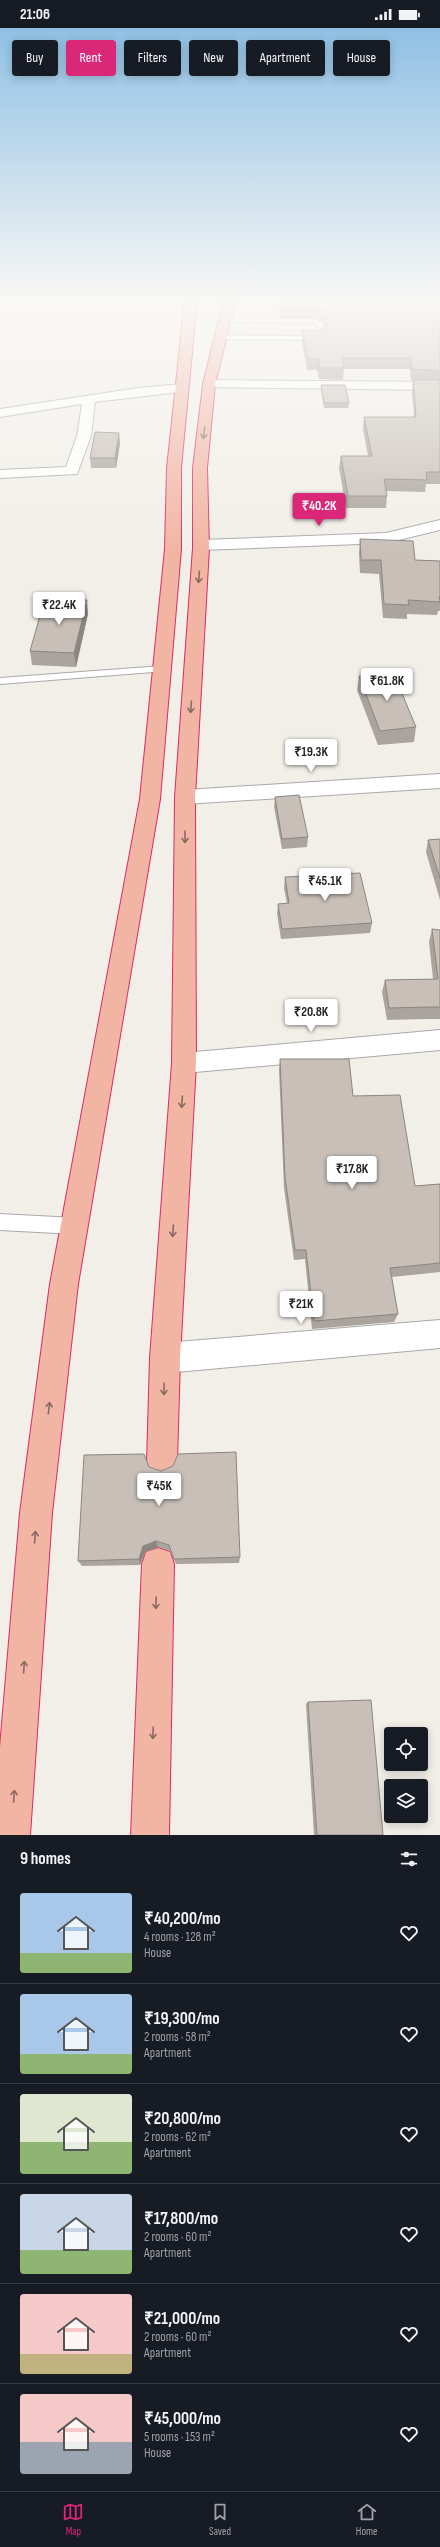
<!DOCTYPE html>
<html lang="en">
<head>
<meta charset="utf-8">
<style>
  body { margin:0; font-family:"Sofia Sans Condensed",sans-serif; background:#20242c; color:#f1f3f6; height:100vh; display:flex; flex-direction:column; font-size:15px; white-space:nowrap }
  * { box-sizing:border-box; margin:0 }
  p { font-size:13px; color:#9ea1a6 }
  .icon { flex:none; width:22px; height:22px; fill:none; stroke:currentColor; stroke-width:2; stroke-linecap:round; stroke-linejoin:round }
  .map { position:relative; height:1807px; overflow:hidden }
  .panel { display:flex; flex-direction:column; background:#171b24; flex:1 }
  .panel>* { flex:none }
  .hud { position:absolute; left:12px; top:12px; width:416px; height:36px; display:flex; gap:8px }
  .fabs { position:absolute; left:384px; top:1699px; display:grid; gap:8px }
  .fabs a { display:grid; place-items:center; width:44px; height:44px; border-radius:4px; background:#171b24; box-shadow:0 2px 10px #0003; font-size:20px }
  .price { position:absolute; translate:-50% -34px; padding:0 9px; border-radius:4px; background:#fff; color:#222; font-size:13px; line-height:26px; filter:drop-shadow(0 1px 2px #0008) }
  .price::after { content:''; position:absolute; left:50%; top:24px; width:12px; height:9px; margin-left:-6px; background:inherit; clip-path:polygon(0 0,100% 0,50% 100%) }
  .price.active { background:#db2777; color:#fff }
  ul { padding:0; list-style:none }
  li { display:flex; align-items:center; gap:12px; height:100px; padding:0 20px }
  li+li { border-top:1px solid #363941 }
  li span { display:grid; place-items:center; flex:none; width:112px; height:80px; border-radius:4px; color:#555 }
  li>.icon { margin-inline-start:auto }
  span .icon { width:48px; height:48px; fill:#fffc; stroke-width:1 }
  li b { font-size:17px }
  h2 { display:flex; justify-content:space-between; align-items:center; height:48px; padding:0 20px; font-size:17px }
  .tag { padding:0 14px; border-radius:4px; background:#171b24; box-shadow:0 2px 10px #0003; font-size:14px; line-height:36px }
  .tag.active { background:#db2777; color:#fff }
  .status { display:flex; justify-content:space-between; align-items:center; height:28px; padding:0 20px; background:#171b24; direction:ltr }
  .status svg { height:11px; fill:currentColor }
  .tab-bar { display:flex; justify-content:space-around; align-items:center; height:56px; border-top:1px solid #363941; background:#171b24; font-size:11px; color:#9ea1a6 }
  .tab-bar a { display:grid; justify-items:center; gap:2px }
  .tab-bar .active { color:#db2777 }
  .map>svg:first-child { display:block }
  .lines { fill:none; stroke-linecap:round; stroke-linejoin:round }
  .service-casing { stroke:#a9a9a9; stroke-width:2 }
  .minor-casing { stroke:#a9a9a9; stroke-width:2 }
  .trunk-casing { stroke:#dc2a67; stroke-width:2 }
  .service { fill:#fff; fill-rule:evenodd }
  .minor { fill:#fff; fill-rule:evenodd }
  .trunk { fill:#f2b4a3; fill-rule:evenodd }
  .wall { fill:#aba49e }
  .shaded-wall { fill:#8b8681 }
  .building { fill:#c7bfb8; stroke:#8b8681 }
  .oneway { stroke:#8a6b62 }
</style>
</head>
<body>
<div class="status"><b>21:06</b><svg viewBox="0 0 49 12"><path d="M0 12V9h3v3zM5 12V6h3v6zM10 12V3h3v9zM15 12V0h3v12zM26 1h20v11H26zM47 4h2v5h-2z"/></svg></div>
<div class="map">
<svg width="440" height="1807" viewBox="0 0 440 1807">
  <rect width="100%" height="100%" fill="#f2efe9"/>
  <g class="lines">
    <defs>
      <path id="service" d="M223,291H314L323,295L327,307L315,312L221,311L217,309L218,307L314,308L319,306L318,297L313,295L225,294L223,293Z
        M162,638L167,641L166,643L0,656V650Z
        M0,1186L75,1190L81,1193L83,1198L81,1203L75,1206L0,1202Z"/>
      <path id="minor" d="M209,352L440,354V362L204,359L203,356Z
        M182,356L188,360L187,363L95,374L91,408L77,446L0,450V442L66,439L77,408L82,376L0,389V381L138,360Z
        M440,492V502L386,515L201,522L193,517L201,512L386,505Z
        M440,746V760L185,776L178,774L175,769L178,764L185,762Z
        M440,1002V1022L184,1045L175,1042L172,1035L175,1028L184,1025Z
        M440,1292V1320L165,1345L155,1340L150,1330L155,1320L165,1315Z"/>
      <path id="trunk" d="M185,271H197L181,440V521L160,771L78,1256L52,1485L30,1807H0V1719L20,1485L50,1256L140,771L165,521L167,440Z
        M224,271H236L215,356L207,440L209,520L195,769L196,1035L180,1330L177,1434L173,1445L162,1449L151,1445L147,1434L150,1330L172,1035L175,769L193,520V440L203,356Z
        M158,1520L170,1524L174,1536L169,1807H131L142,1536L146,1524Z"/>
    </defs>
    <use href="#service" class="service-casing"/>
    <use href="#minor" class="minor-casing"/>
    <use href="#trunk" class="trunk-casing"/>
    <use href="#service" class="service"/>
    <use href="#minor" class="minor"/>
    <use href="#trunk" class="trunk"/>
  </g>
  <path class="wall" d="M280,271H440V456H426L425,464L386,463L387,468L386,480H346L339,440L341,428H368L363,401L364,389H414L412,363L413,352H411L410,341H344L343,352L319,351L317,342H307L302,313V302L316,303L325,299L324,295L314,290H279Z
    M321,357L349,375L348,380H324L321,362Z
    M120,415L116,440H91L90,430Z
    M360,511L415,532L440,533V583H438L437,587L407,586V591L383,590L379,546L360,545L359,525Z
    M88,586L76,639L32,637L30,623Z
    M359,648L416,699L414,714L378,717L357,662Z
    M275,769L308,809L307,819L282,821L274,779Z
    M440,811V872L426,824L428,812Z
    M285,849L372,895L370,905L281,911L277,886L278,876L287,875L284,860Z
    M432,901L440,902V991H428L387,992L382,964L385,952L433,951L429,914Z
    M280,1031L353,1068L415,1158L440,1156V1244L392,1249L398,1286L394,1294L312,1301L305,1231L294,1232L284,1160L279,1042Z
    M149,1439L240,1529L239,1535L176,1536L170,1523L158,1519L145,1524L140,1537L82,1538L78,1533Z
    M308,1674L383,1807H314L306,1676Z"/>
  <path class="shaded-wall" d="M119,405L120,415L116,440L115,430Z
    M87,572L88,586L76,639L74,625Z
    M156,1513L158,1519L145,1524L140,1537L139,1531L143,1518Z"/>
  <path class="building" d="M280,271H440V343L412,341L411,330H342L344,340H320L318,331H308L302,302L316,303L328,297L325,284L315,279H280Z
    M413,352H440V444H426L427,452L384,451L387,468H348L341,428H372L364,389H416Z
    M321,357H345L349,375H324Z
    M95,404L119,405L115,430H90Z
    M360,511L413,513L415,532L440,533V569H439L440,574L408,572L409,577L384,576L381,532H361Z
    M45,570L87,572L74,625L30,623Z
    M393,644L416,699L380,703L359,648Z
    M299,767L308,809L282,811L275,769Z
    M440,811V850L428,812Z
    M360,845L372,895L282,901L278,876L289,875L285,849Z
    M432,901L440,902V979H431L389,980L385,952L438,951Z
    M280,1031H349L353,1068L400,1067L415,1158L440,1156V1235L390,1240L398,1286L314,1293L306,1222H295L285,1149Z
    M236,1424L240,1529L174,1531L169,1517L156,1513L143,1518L139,1531L78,1533L84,1427L144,1426L149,1439L161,1443L173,1438L178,1426Z
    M371,1672L383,1807H317L308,1674Z"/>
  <defs><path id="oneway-shaft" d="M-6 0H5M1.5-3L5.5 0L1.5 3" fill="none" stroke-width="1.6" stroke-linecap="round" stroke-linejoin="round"/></defs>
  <g class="oneway">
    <use href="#oneway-shaft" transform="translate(204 405) rotate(96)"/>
    <use href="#oneway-shaft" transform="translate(199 549) rotate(94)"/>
    <use href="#oneway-shaft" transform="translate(191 679) rotate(94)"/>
    <use href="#oneway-shaft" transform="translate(185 809) rotate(90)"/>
    <use href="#oneway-shaft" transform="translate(182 1074) rotate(94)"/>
    <use href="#oneway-shaft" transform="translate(173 1203) rotate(94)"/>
    <use href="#oneway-shaft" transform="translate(164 1361) rotate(91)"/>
    <use href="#oneway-shaft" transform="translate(49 1380) rotate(-83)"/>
    <use href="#oneway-shaft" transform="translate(35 1509) rotate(-86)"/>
    <use href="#oneway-shaft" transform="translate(156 1575) rotate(92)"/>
    <use href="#oneway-shaft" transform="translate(24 1639) rotate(-86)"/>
    <use href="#oneway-shaft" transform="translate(153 1705) rotate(92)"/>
    <use href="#oneway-shaft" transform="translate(14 1768) rotate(-86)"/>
  </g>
  <linearGradient id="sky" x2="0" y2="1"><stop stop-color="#8fc0e4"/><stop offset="0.52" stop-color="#f9f8f5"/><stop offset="1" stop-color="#f9f8f5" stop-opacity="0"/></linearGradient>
  <rect width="440" height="524" fill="url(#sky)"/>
</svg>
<div class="fabs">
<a><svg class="icon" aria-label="locate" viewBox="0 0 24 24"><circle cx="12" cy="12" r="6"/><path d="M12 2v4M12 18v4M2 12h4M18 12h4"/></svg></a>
<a><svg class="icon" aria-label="layers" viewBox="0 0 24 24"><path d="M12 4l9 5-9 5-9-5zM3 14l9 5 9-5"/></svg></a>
</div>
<b class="price active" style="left:319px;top:499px">₹40.2K</b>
<b class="price" style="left:59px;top:598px">₹22.4K</b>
<b class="price" style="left:387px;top:674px">₹61.8K</b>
<b class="price" style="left:311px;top:745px">₹19.3K</b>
<b class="price" style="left:325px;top:874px">₹45.1K</b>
<b class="price" style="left:311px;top:1005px">₹20.8K</b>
<b class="price" style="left:352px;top:1162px">₹17.8K</b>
<b class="price" style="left:301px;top:1297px">₹21K</b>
<b class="price" style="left:159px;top:1479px">₹45K</b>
<div class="hud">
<a class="tag">Buy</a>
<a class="tag active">Rent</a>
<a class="tag">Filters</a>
<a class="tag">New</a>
<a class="tag">Apartment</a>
<a class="tag">House</a>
</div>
</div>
<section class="panel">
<h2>9 homes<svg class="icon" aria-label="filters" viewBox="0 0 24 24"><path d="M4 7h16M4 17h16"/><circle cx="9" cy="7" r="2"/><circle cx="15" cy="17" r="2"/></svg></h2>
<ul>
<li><span style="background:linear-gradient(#a9c7e8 75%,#8fb573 0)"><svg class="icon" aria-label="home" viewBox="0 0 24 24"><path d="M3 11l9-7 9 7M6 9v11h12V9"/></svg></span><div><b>₹40,200/mo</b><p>4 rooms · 128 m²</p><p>House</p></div><svg class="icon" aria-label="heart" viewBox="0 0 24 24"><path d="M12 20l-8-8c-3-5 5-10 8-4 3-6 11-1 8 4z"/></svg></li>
<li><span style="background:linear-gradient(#a9c7e8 75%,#8fb573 0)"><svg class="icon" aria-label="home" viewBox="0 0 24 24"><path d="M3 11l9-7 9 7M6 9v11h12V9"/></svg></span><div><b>₹19,300/mo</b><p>2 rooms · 58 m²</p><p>Apartment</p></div><svg class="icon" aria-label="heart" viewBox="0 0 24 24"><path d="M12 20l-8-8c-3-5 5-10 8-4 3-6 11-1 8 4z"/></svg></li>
<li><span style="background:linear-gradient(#dfe7d0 60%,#8fb573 0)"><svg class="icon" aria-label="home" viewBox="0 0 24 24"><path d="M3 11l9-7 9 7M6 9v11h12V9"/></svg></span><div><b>₹20,800/mo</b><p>2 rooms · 62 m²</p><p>Apartment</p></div><svg class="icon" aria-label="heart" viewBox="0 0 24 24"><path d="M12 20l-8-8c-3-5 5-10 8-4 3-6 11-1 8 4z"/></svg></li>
<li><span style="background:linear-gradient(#c9d6e8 70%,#8fb573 0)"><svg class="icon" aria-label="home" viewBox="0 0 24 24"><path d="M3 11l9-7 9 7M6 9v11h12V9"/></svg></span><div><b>₹17,800/mo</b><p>2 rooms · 60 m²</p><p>Apartment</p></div><svg class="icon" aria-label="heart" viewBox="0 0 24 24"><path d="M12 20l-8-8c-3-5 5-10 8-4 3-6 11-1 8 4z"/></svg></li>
<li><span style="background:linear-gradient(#f6c9c9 75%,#c2b280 0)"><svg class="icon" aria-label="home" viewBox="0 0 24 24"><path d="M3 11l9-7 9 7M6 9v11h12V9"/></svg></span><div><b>₹21,000/mo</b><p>2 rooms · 60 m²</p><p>Apartment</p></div><svg class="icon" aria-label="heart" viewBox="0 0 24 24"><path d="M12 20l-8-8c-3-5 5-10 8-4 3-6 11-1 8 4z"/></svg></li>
<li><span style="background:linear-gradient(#f6c9c9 60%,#9aa5b1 0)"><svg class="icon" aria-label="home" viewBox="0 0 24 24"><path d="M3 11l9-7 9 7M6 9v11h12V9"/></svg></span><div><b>₹45,000/mo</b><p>5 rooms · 153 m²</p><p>House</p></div><svg class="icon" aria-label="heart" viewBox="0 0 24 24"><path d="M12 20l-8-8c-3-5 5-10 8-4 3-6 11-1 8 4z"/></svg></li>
</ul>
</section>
<nav class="tab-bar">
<a class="active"><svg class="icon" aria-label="map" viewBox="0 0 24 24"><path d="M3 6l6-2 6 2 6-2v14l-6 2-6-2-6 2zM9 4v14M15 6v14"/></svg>Map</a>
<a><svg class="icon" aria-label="saved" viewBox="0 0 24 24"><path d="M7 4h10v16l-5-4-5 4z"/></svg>Saved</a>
<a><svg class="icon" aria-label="home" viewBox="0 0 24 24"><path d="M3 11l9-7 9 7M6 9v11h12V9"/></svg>Home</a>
</nav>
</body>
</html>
